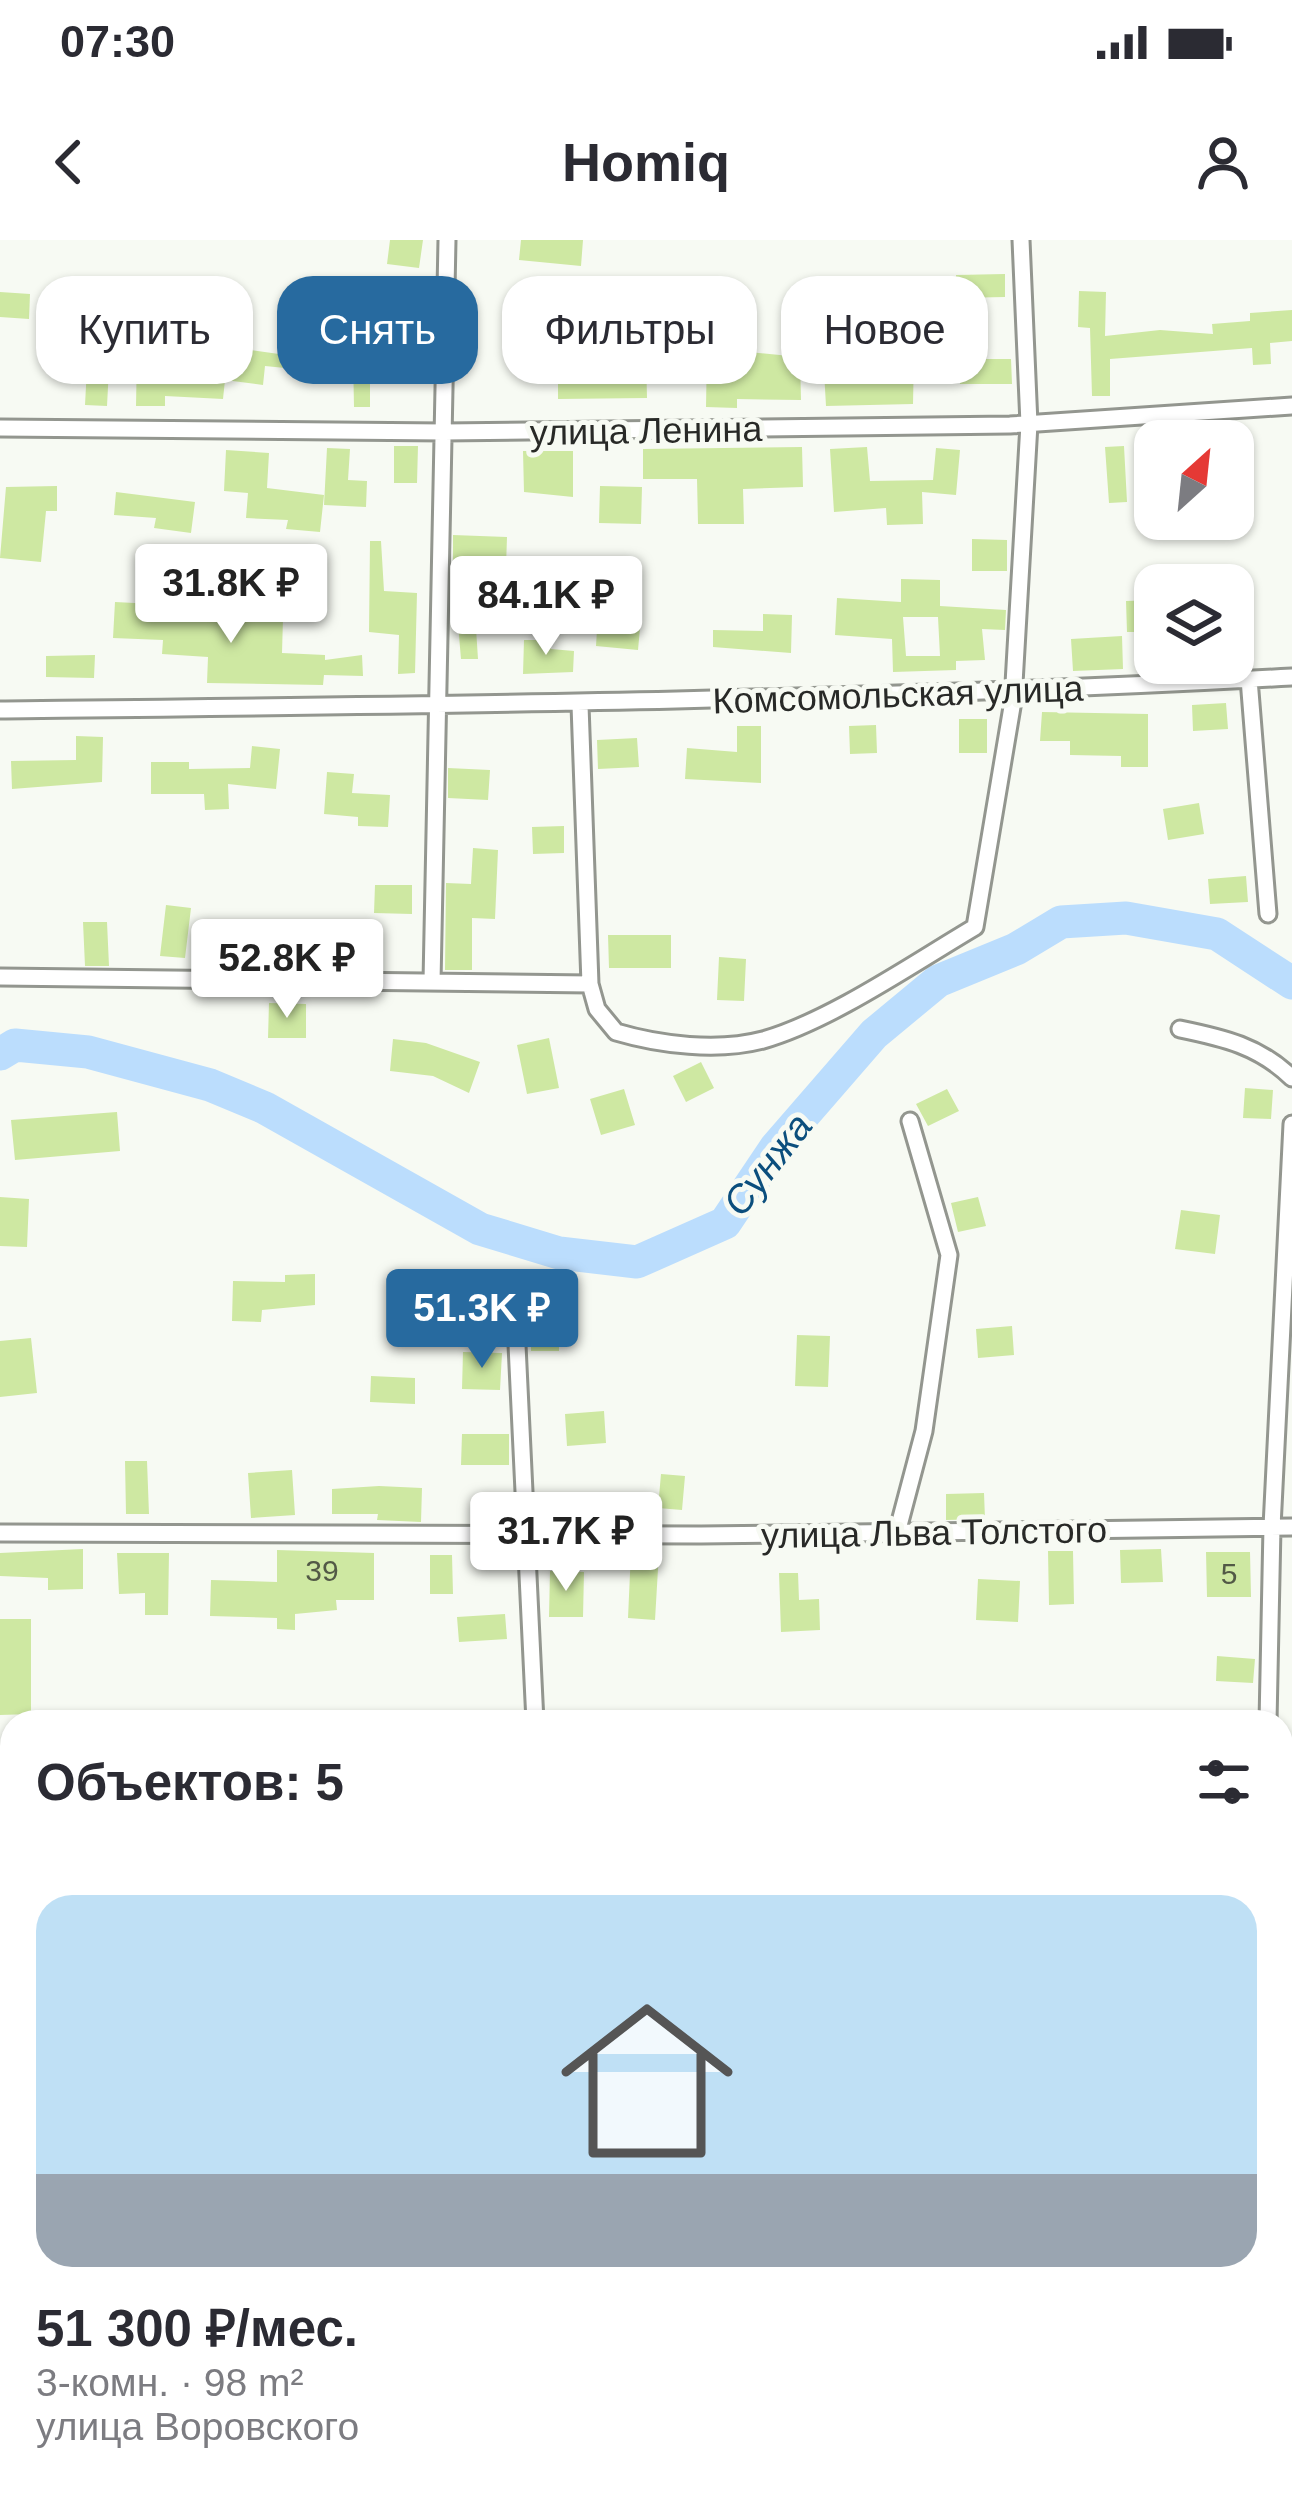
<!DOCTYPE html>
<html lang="ru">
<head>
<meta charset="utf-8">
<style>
  body { margin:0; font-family:Helvetica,sans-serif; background:#f7f7f7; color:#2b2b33; height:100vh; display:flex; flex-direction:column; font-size:45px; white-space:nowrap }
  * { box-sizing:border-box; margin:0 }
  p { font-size:39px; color:#7c7c81 }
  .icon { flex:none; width:66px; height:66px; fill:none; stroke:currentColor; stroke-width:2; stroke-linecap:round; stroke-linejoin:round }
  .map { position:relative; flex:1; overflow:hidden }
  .details { position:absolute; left:0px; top:1470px; width:1293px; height:807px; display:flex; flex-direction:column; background:#fff; border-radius:36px 36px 0 0; box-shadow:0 3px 9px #0004 }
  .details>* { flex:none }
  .guide { position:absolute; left:36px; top:36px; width:1221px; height:108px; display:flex; gap:24px }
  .needle { width:78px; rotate:27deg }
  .buttons { position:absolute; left:1134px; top:180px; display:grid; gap:24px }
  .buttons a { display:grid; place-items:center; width:120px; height:120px; border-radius:24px; background:#fff; box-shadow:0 3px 9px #0004; font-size:60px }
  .price { position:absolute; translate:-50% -102px; padding:0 27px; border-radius:12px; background:#fff; color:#222; font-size:39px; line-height:78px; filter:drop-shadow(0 3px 6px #0008) }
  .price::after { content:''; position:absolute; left:50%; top:72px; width:36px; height:27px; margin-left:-18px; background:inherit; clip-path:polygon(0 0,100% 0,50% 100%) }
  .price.current { background:#276a9f; color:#fff }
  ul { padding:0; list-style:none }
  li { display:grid; align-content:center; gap:24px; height:636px; padding:0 36px }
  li+li { border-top:3px solid #e1e1e2 }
  li span { display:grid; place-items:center; height:372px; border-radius:36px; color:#555 }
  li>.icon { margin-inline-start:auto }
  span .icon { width:216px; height:216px; fill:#fffc; stroke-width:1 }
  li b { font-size:51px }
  h2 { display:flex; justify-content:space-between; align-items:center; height:144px; padding:0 36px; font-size:51px }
  .tag { padding:0 42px; border-radius:36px; background:#fff; box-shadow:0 3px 9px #0004; font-size:42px; line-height:108px }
  .tag.current { background:#276a9f; color:#fff }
  .status { display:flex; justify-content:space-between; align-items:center; height:84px; padding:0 60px; background:#fff; direction:ltr }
  .status svg { height:33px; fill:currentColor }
  header { display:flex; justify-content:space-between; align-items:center; height:156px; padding:0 36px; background:#fff; font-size:54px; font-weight:800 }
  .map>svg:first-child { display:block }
  .built { fill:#eaf0e1 }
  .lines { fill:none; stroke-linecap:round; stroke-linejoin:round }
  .river { stroke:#bbddfd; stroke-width:33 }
  .building { fill:#cee8a2; fill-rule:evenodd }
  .minor-casing { stroke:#93968f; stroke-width:21 }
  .tertiary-casing { stroke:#93968f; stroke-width:24 }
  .minor { stroke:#fff; stroke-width:15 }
  .tertiary { stroke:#fff; stroke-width:18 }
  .labels { text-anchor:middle; stroke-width:10; stroke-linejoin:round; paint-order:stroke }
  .number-label { font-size:30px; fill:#525946 }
  .street-label { font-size:36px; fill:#282927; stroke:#f7faf3 }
  .water-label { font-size:39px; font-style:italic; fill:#0b4e7d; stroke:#f7faf3 }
</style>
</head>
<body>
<div class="status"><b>07:30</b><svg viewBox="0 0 49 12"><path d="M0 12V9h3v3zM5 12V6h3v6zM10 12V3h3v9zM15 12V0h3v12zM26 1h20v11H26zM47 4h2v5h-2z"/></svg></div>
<header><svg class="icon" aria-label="back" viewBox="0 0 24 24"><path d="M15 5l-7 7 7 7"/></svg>Homiq<svg class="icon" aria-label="person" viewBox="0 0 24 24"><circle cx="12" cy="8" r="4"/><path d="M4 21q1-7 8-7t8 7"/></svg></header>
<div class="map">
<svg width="1292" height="2275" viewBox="0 0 1292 2275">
  <rect width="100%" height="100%" fill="#f7faf3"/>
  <path class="built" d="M198,2265H636L634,2275H199Z"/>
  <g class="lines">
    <path class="river" d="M0,814L15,805L88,812L210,845L265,868L480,989L559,1013L637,1022L725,983L776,907L874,794L938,741L1016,709L1061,682L1126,678L1217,694L1292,743"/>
  </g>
  <path class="building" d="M390,0H423L419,28L387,24Z
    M521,0H583L581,26L519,20Z
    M1005,34V57L956,58V35Z
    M1079,51L1106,52L1105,96L1160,90L1213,94L1212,84L1250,81V73L1292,70V101L1270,103L1271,124L1253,125L1252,108L1110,119V156H1092L1090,88L1078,87Z
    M0,52L30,54L29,79L0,77Z
    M215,76L253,79L250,110L286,115L285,128L265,126L263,145L225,140L223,159L165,156V166H136L137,111L212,112Z
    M657,79L700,80L699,117L646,115L647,158L558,159V136L601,137L600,90L657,88Z
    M860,96H886V113L914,114L913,164L826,166L824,131H859Z
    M410,98L411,130L370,131V167H354L353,116H367V99Z
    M707,108L800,117L801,160L737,159V168L706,167Z
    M960,119H1011L1012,144H960Z
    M87,127L109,128L107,166L85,165Z
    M394,206H418L417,243H394Z
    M1124,206L1127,262L1109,263L1105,207Z
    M802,207L803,247L743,249L744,284H698L697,239H643V209Z
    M867,207L870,241L933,240L936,208L960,210L956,255L922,252L923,284L887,285L886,268L834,272L830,209Z
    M327,208L350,209L348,240L367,241L366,267L324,265Z
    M226,210L269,213L267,248L324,255L320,292L286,289L288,280L246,278L248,253L224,251Z
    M523,211H573V257L524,252Z
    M57,246V271H46L41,322L0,318L6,247Z
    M600,246L642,247L641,284L599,283Z
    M116,252L195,262L191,293L154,288L156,278L114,275Z
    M453,295L507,297L506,327L453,326Z
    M972,299L1007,300V331H972Z
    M370,301H381L384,351L417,353L415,433L398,434L399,395L369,392Z
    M901,339L940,340V366L1006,370L1005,390L982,389L985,420L956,421V430L893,432L892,399L835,395L837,358L901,362ZM903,377H938L940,416H906Z
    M1155,360V392H1127L1126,361Z
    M115,362L154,364V373L283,378L282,413L325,415V420L362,415L363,436L324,435L323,445L207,443L208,417L162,414L163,400L113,398Z
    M457,372L475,373L478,419H461Z
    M598,373L641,377L638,410L596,406Z
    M763,374L792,375L791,413L713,407V390L763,391Z
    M1122,396L1123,429L1073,431L1071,399Z
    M524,400H551V409L574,411L573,432L523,434Z
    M95,415L94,438L46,437V416Z
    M1226,463L1228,489L1193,491L1192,465Z
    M1042,472L1148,474V527H1121V516L1070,515V501H1040Z
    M959,479H987V513H959Z
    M876,485L877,513L850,514L849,486Z
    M737,486H761V543L685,539L687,508L737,512Z
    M76,496L103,497L102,542L12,549L11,521L76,520Z
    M637,498L639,527L598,529L597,500Z
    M252,506L280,509L276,549L228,544L229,569L205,570L204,554H151V522H189V529L250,528Z
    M448,528L490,530L488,560L448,558Z
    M327,532L354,534L352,553L390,555L388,587L358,586V577L324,574Z
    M1199,563L1204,594L1168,600L1163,569Z
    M564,586V613L533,614L532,587Z
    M473,608L498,610L495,679L472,678V730H445L446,643L471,644Z
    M1246,636L1248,662L1210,664L1208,639Z
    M375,645H412V674L374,673Z
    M166,665L191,668L185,718L160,716Z
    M83,682H107L109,726H85Z
    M223,688L250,690L248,721L221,719Z
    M346,691L371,692L370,721L345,720Z
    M608,695H671V728H609Z
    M719,717L746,719L744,761L717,760Z
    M269,763L306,764V798H268Z
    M549,798L559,848L527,854L517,805Z
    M393,799L426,803L480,822L469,853L433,836L390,831Z
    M701,822L714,848L686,862L673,836Z
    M1245,848L1273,850L1271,879L1243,878Z
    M624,849L635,885L601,895L590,859Z
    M947,849L959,871L928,886L916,864Z
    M117,872L120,911L15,920L11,880Z
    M0,957L29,959L27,1007L0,1006Z
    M978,957L986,986L958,992L951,963Z
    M1181,970L1220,975L1215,1014L1175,1009Z
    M315,1034V1065L262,1070L261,1082L232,1081L233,1041L285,1042V1035Z
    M531,1068H559V1111H531Z
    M1012,1086L1014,1115L978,1118L976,1089Z
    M797,1095L830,1096L828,1147L795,1146Z
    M31,1098L37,1153L0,1157V1101Z
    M463,1112L502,1113L500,1150L462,1149Z
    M371,1136L415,1138V1164L370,1162Z
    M604,1171L606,1203L567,1206L565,1174Z
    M462,1194H509V1225H461Z
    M125,1221H147L149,1274H126Z
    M292,1230L295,1275L251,1278L248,1233Z
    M661,1234L685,1236L682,1270L658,1268Z
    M379,1246L422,1248L421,1282L377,1280L378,1274H332V1249Z
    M984,1253L985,1279L946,1280V1254Z
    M83,1309V1349L48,1350V1338L0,1336V1313Z
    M1161,1309L1163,1342L1121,1343L1120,1310Z
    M277,1310L374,1313V1360H336L337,1370L295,1374V1390L277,1389V1378L210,1376L211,1340L277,1342Z
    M631,1311L659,1312L655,1380L628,1378Z
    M1048,1311H1073L1074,1364L1049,1365Z
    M1206,1312H1250L1251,1357H1207Z
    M117,1313H169L168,1375H145V1353L119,1354Z
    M430,1315H452L453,1354H430Z
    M550,1331L584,1332L583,1377H549Z
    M779,1333H798L799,1360L819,1359L820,1390L781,1392Z
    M978,1339L1020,1341L1018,1382L976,1380Z
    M505,1374L507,1399L459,1402L457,1377Z
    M0,1379H31V1474L0,1475Z
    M1217,1416L1255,1419L1253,1443L1216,1441Z"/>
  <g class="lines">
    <defs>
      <path id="minor" d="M0,188L444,192L1010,185L1292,166
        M1249,439L1268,674
        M580,465L590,744L597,769L616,792C660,805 718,812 763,800C830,781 914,723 975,687L1013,461L1029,184L1021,0
        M0,470C431,465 861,461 1292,437
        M0,737L590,744
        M432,742L447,0
        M1180,789C1224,798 1259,806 1292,838
        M516,1084L535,1482
        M0,1293L701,1295L1292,1287
        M897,1293L924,1191L949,1015L910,881
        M1268,1482L1272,1287L1292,884
        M0,1565H12
        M1281,1571H1292
        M1281,1962L1292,1964
        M0,2059L12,2062
        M653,2269L730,2275
        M31,2275L32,2265
        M1214,2275L1215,2265"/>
      <path id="tertiary" d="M0,1686L2,1719
        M0,1714L12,1745
        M177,2265L180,2275"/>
    </defs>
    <use href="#minor" class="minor-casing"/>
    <use href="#tertiary" class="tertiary-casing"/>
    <use href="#minor" class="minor"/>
    <use href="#tertiary" class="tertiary"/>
  </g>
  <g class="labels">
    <g class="number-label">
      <text x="322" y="1341">39</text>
      <text x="1229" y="1344">5</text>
    </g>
    <g class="street-label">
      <text transform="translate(646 190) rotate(-1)" y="13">улица Ленина</text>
      <text transform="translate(898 454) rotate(-2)" y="13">Комсомольская улица</text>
      <text transform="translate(934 1292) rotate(-1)" y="13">улица Льва Толстого</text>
    </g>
    <g class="water-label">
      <text transform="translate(767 924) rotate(-52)" y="14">Сунжа</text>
    </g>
  </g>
</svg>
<div class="buttons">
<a><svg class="needle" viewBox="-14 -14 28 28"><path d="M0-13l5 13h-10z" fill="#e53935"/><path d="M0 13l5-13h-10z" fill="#7c7c81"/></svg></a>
<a><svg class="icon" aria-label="layers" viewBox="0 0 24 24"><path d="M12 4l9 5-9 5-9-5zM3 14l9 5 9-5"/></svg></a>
</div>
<b class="price" style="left:231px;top:406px">31.8K ₽</b>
<b class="price" style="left:546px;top:418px">84.1K ₽</b>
<b class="price" style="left:287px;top:781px">52.8K ₽</b>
<b class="price current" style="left:482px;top:1131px">51.3K ₽</b>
<b class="price" style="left:566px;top:1354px">31.7K ₽</b>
<div class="guide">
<a class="tag">Купить</a>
<a class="tag current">Снять</a>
<a class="tag">Фильтры</a>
<a class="tag">Новое</a>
</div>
<section class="details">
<h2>Объектов: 5<svg class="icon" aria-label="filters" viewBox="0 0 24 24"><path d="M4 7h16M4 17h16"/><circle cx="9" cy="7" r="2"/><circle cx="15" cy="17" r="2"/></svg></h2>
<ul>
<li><span style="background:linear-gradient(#bfe0f5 75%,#9aa5b1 0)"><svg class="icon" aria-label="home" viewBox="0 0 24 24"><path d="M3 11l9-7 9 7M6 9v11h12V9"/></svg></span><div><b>51 300 ₽/мес.</b><p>3-комн. · 98 m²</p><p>улица Воровского</p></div></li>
</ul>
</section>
</div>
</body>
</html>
